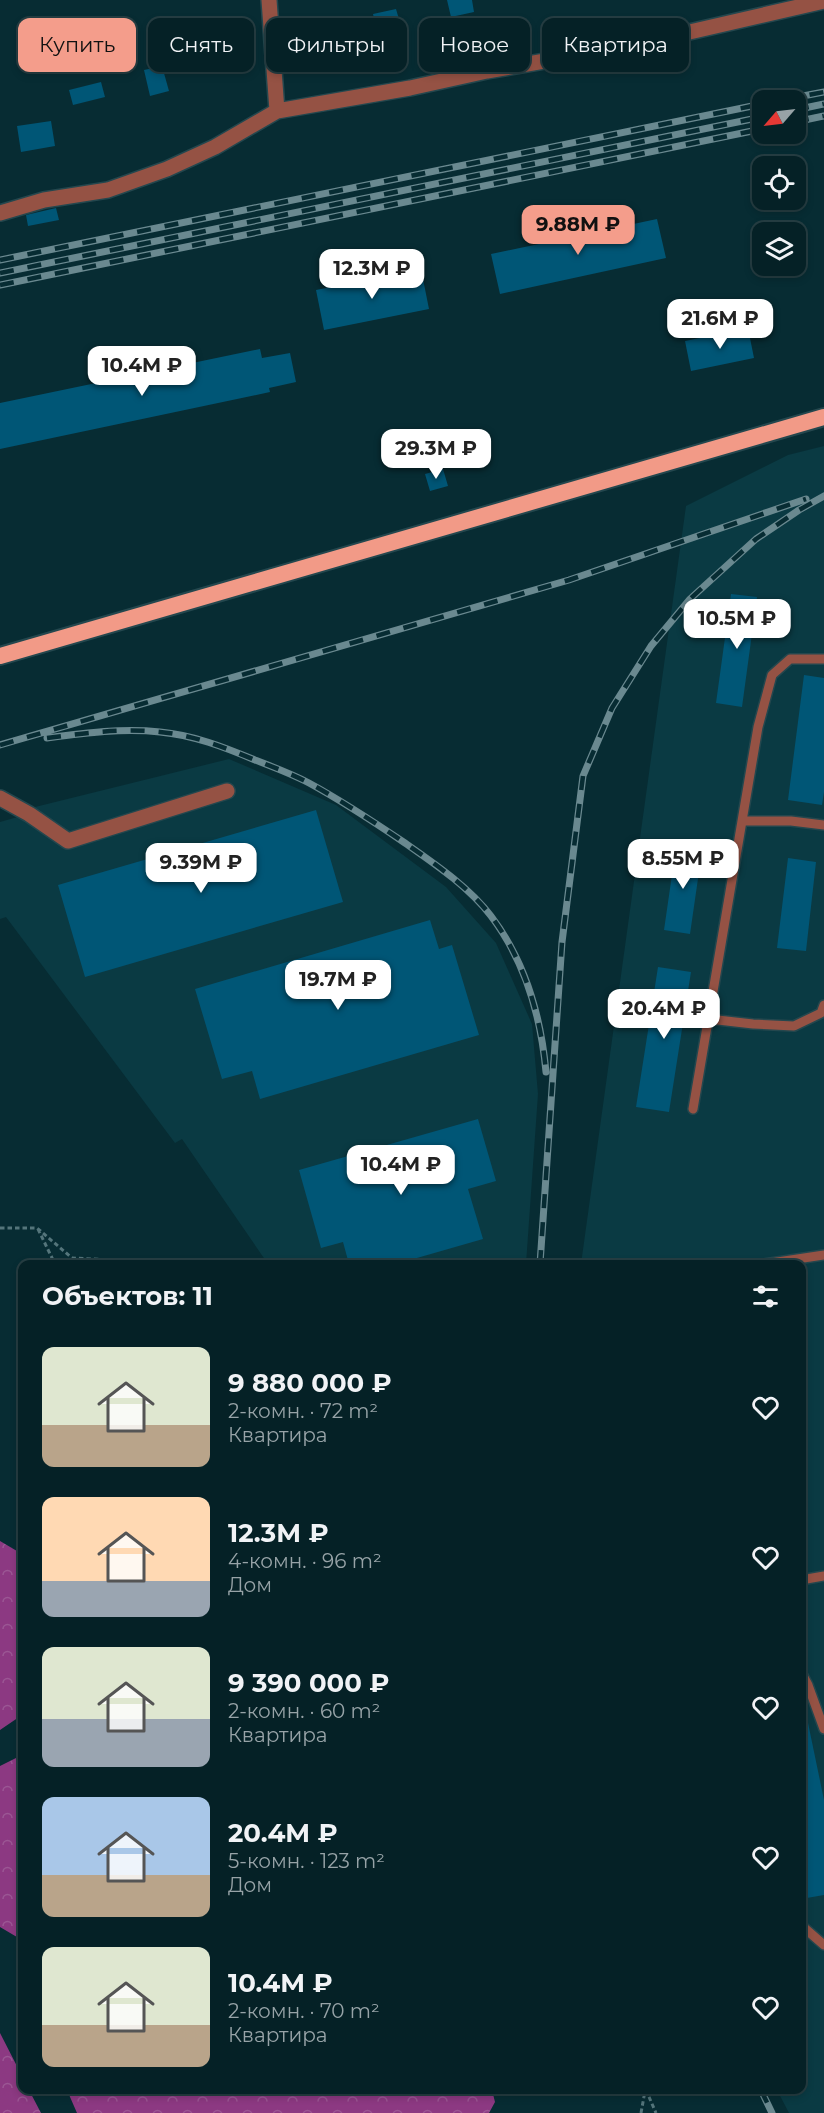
<!DOCTYPE html>
<html lang="ru">
<head>
<meta charset="utf-8">
<style>
  body { margin:0; font-family:Montserrat,sans-serif; background:#0e292e; color:#f1f3f6; height:100vh; display:flex; flex-direction:column; font-size:22px; white-space:nowrap }
  * { box-sizing:border-box; margin:0 }
  p { font-size:20px; color:#97a3a7 }
  .icon { flex:none; width:33px; height:33px; fill:none; stroke:currentColor; stroke-width:2; stroke-linecap:round; stroke-linejoin:round }
  .map { position:relative; flex:1; overflow:hidden }
  .details { position:absolute; left:18px; top:1260px; width:788px; height:834px; display:flex; flex-direction:column; background:#052126; border-radius:12px; box-shadow:0 3px 9px #0003,0 0 0 2px #263e43 }
  .details>* { flex:none }
  .banner { position:absolute; left:18px; top:18px; width:789px; height:54px; display:flex; gap:12px }
  .needle { width:39px; rotate:242deg }
  .buttons { position:absolute; left:752px; top:90px; display:grid; gap:12px }
  .buttons a { display:grid; place-items:center; width:54px; height:54px; border-radius:12px; background:#052126; box-shadow:0 3px 9px #0003,0 0 0 2px #263e43; font-size:30px }
  .price { position:absolute; translate:-50% -51px; padding:0 14px; border-radius:12px; background:#fff; color:#222; font-size:20px; line-height:39px; filter:drop-shadow(0 2px 3px #0008) }
  .price::after { content:''; position:absolute; left:50%; top:36px; width:18px; height:14px; margin-left:-9px; background:inherit; clip-path:polygon(0 0,100% 0,50% 100%) }
  .price.selected { background:#f49d8b; color:#111 }
  ul { padding:0; list-style:none }
  li { display:flex; align-items:center; gap:18px; height:150px; padding:0 24px }
  li span { display:grid; place-items:center; flex:none; width:168px; height:120px; border-radius:12px; color:#555 }
  li>.icon { margin-inline-start:auto }
  span .icon { width:72px; height:72px; fill:#fffc; stroke-width:1 }
  li b { font-size:26px }
  h2 { display:flex; justify-content:space-between; align-items:center; height:72px; padding:0 24px; font-size:26px }
  .chip { padding:0 21px; border-radius:12px; background:#052126; box-shadow:0 3px 9px #0003,0 0 0 2px #263e43; font-size:21px; line-height:54px }
  .chip.selected { background:#f49d8b; color:#111 }
  .map>svg:first-child { display:block }
  .built { fill:#0a3a43 }
  .forest { fill:url(#forest-crowns) }
  .building { fill:#005676 }
  .lines { fill:none; stroke-linecap:round; stroke-linejoin:round }
  .service-casing { stroke:#24474e; stroke-width:12 }
  .minor-casing { stroke:#24474e; stroke-width:18 }
  .trunk-casing { stroke:#24474e; stroke-width:20 }
  .path { stroke:#54757b; stroke-width:3; stroke-dasharray:4.5 3; stroke-linecap:butt }
  .service { stroke:#955244; stroke-width:9 }
  .minor { stroke:#955244; stroke-width:15 }
  .trunk { stroke:#f29a87; stroke-width:16 }
  .rail-casing { stroke:#6a8990; stroke-width:7 }
  .rail { stroke:#072c33; stroke-width:4.5; stroke-dasharray:14; stroke-linecap:butt }
</style>
</head>
<body>
<div class="map">
<svg width="824" height="2113" viewBox="0 0 824 2113">
  <defs>
    <pattern id="forest-crowns" width="20" height="18" patternUnits="userSpaceOnUse" patternTransform="scale(1.5)"><rect width="20" height="18" fill="#8c3982"/><path d="M2 6a3 3 0 1 1 6 0M12 15a3 3 0 1 1 6 0" fill="none" stroke="#9b5694"/></pattern>
  </defs>
  <rect width="100%" height="100%" fill="#072c33"/>
  <path class="built" d="M824,446V2113H789L777,2090H801V1264H581L686,506L788,455Z
    M229,759L336,805L446,887L496,943L532,1024L538,1094L526,1264H268L182,1139L175,1143L6,917L0,919V822L28,814L27,809Z"/>
  <path class="forest" d="M0,1541L22,1554V1715L0,1730Z
    M22,1755V1940L0,1927V1766Z
    M0,2033L22,2076V2090H29L41,2113H0Z
    M67,2090H492L495,2102L489,2113H77Z"/>
  <path class="building" d="M447,0H472L474,12L451,17Z
    M396,9L401,26L377,32L373,14Z
    M230,45L234,66L218,69L215,48Z
    M162,66L169,91L150,96L144,70Z
    M101,82L105,97L73,105L69,90Z
    M51,121L55,146L21,152L17,126Z
    M56,208L59,220L28,226L26,215Z
    M657,219L666,258L500,294L491,254Z
    M421,269L429,309L324,330L316,290Z
    M748,328L754,358L691,371L685,341Z
    M260,349L262,358L290,353L296,382L269,388L270,392L0,449V403Z
    M443,469L448,486L430,491L425,474Z
    M731,594L757,597L742,707L716,703Z
    M804,675L824,678V792L822,805L788,800Z
    M316,810L343,902L85,977L58,885Z
    M676,847L702,851L690,934L664,930Z
    M788,858L816,862L806,951L777,948Z
    M430,920L439,949L452,945L479,1035L260,1099L252,1071L222,1079L195,989Z
    M658,967L691,972L669,1112L636,1107Z
    M478,1119L496,1181L468,1189L483,1239L396,1264H349L343,1242L321,1248L299,1170Z
    M801,1718H807L824,1800V1895L801,1899Z"/>
  <g class="lines">
    <defs>
      <path id="service" d="M742,821H791L824,825
        M709,1019L753,1024L794,1026L821,1013L824,1005
        M693,1109L758,727L772,675L790,659H824
        M764,1264L824,1255
        M801,1580L824,1576
        M801,1672L808,1685L824,1729
        M801,1925L824,1945"/>
      <path id="minor" d="M269,0L277,111
        M0,213L44,200L108,190L167,169L215,147L277,111L410,88L487,71L620,48L824,1
        M0,798L29,814L68,841L227,791"/>
      <path id="trunk" d="M0,656L824,417"/>
    </defs>
    <use href="#service" class="service-casing"/>
    <use href="#minor" class="minor-casing"/>
    <use href="#trunk" class="trunk-casing"/>
    <path class="path" d="M0,1228H37L72,1258L200,1264
      M38,1229L55,1264
      M646,2090L656,2113
      M641,2113L645,2091"/>
    <use href="#service" class="service"/>
    <use href="#minor" class="minor"/>
    <use href="#trunk" class="trunk"/>
    <defs>
      <path id="rail" d="M782,100L824,92
        M795,110L824,104
        M795,122L824,116
        M0,260L762,104
        M0,273L762,117
        M0,285L762,129
        M47,738C85,733 122,728 160,732C193,735 224,747 255,760C273,767 292,774 309,783C342,801 374,822 405,843C435,864 469,887 491,916C525,961 541,1017 546,1072
        M0,745L569,580L806,499
        M540,1264L562,942L583,776L612,708L651,646L690,599L756,539L799,510L824,496
        M761,2090L772,2113"/>
    </defs>
    <use href="#rail" class="rail-casing"/>
    <use href="#rail" class="rail"/>
  </g>
</svg>
<div class="buttons">
<a><svg class="needle" viewBox="-14 -14 28 28"><path d="M0-13l5 13h-10z" fill="#e53935"/><path d="M0 13l5-13h-10z" fill="#97a3a7"/></svg></a>
<a><svg class="icon" aria-label="locate" viewBox="0 0 24 24"><circle cx="12" cy="12" r="6"/><path d="M12 2v4M12 18v4M2 12h4M18 12h4"/></svg></a>
<a><svg class="icon" aria-label="layers" viewBox="0 0 24 24"><path d="M12 4l9 5-9 5-9-5zM3 14l9 5 9-5"/></svg></a>
</div>
<b class="price selected" style="left:578px;top:256px">9.88M ₽</b>
<b class="price" style="left:372px;top:300px">12.3M ₽</b>
<b class="price" style="left:720px;top:350px">21.6M ₽</b>
<b class="price" style="left:142px;top:397px">10.4M ₽</b>
<b class="price" style="left:436px;top:480px">29.3M ₽</b>
<b class="price" style="left:737px;top:650px">10.5M ₽</b>
<b class="price" style="left:683px;top:890px">8.55M ₽</b>
<b class="price" style="left:201px;top:894px">9.39M ₽</b>
<b class="price" style="left:338px;top:1011px">19.7M ₽</b>
<b class="price" style="left:664px;top:1040px">20.4M ₽</b>
<b class="price" style="left:401px;top:1196px">10.4M ₽</b>
<div class="banner">
<a class="chip selected">Купить</a>
<a class="chip">Снять</a>
<a class="chip">Фильтры</a>
<a class="chip">Новое</a>
<a class="chip">Квартира</a>
</div>
<section class="details">
<h2>Объектов: 11<svg class="icon" aria-label="filters" viewBox="0 0 24 24"><path d="M4 7h16M4 17h16"/><circle cx="9" cy="7" r="2"/><circle cx="15" cy="17" r="2"/></svg></h2>
<ul>
<li><span style="background:linear-gradient(#dfe7d0 65%,#b9a48a 0)"><svg class="icon" aria-label="home" viewBox="0 0 24 24"><path d="M3 11l9-7 9 7M6 9v11h12V9"/></svg></span><div><b>9 880 000 ₽</b><p>2-комн. · 72 m²</p><p>Квартира</p></div><svg class="icon" aria-label="heart" viewBox="0 0 24 24"><path d="M12 20l-8-8c-3-5 5-10 8-4 3-6 11-1 8 4z"/></svg></li>
<li><span style="background:linear-gradient(#ffd9b3 70%,#9aa5b1 0)"><svg class="icon" aria-label="home" viewBox="0 0 24 24"><path d="M3 11l9-7 9 7M6 9v11h12V9"/></svg></span><div><b>12.3M ₽</b><p>4-комн. · 96 m²</p><p>Дом</p></div><svg class="icon" aria-label="heart" viewBox="0 0 24 24"><path d="M12 20l-8-8c-3-5 5-10 8-4 3-6 11-1 8 4z"/></svg></li>
<li><span style="background:linear-gradient(#dfe7d0 60%,#9aa5b1 0)"><svg class="icon" aria-label="home" viewBox="0 0 24 24"><path d="M3 11l9-7 9 7M6 9v11h12V9"/></svg></span><div><b>9 390 000 ₽</b><p>2-комн. · 60 m²</p><p>Квартира</p></div><svg class="icon" aria-label="heart" viewBox="0 0 24 24"><path d="M12 20l-8-8c-3-5 5-10 8-4 3-6 11-1 8 4z"/></svg></li>
<li><span style="background:linear-gradient(#a9c7e8 65%,#b9a48a 0)"><svg class="icon" aria-label="home" viewBox="0 0 24 24"><path d="M3 11l9-7 9 7M6 9v11h12V9"/></svg></span><div><b>20.4M ₽</b><p>5-комн. · 123 m²</p><p>Дом</p></div><svg class="icon" aria-label="heart" viewBox="0 0 24 24"><path d="M12 20l-8-8c-3-5 5-10 8-4 3-6 11-1 8 4z"/></svg></li>
<li><span style="background:linear-gradient(#dfe7d0 65%,#b9a48a 0)"><svg class="icon" aria-label="home" viewBox="0 0 24 24"><path d="M3 11l9-7 9 7M6 9v11h12V9"/></svg></span><div><b>10.4M ₽</b><p>2-комн. · 70 m²</p><p>Квартира</p></div><svg class="icon" aria-label="heart" viewBox="0 0 24 24"><path d="M12 20l-8-8c-3-5 5-10 8-4 3-6 11-1 8 4z"/></svg></li>
</ul>
</section>
</div>
</body>
</html>
